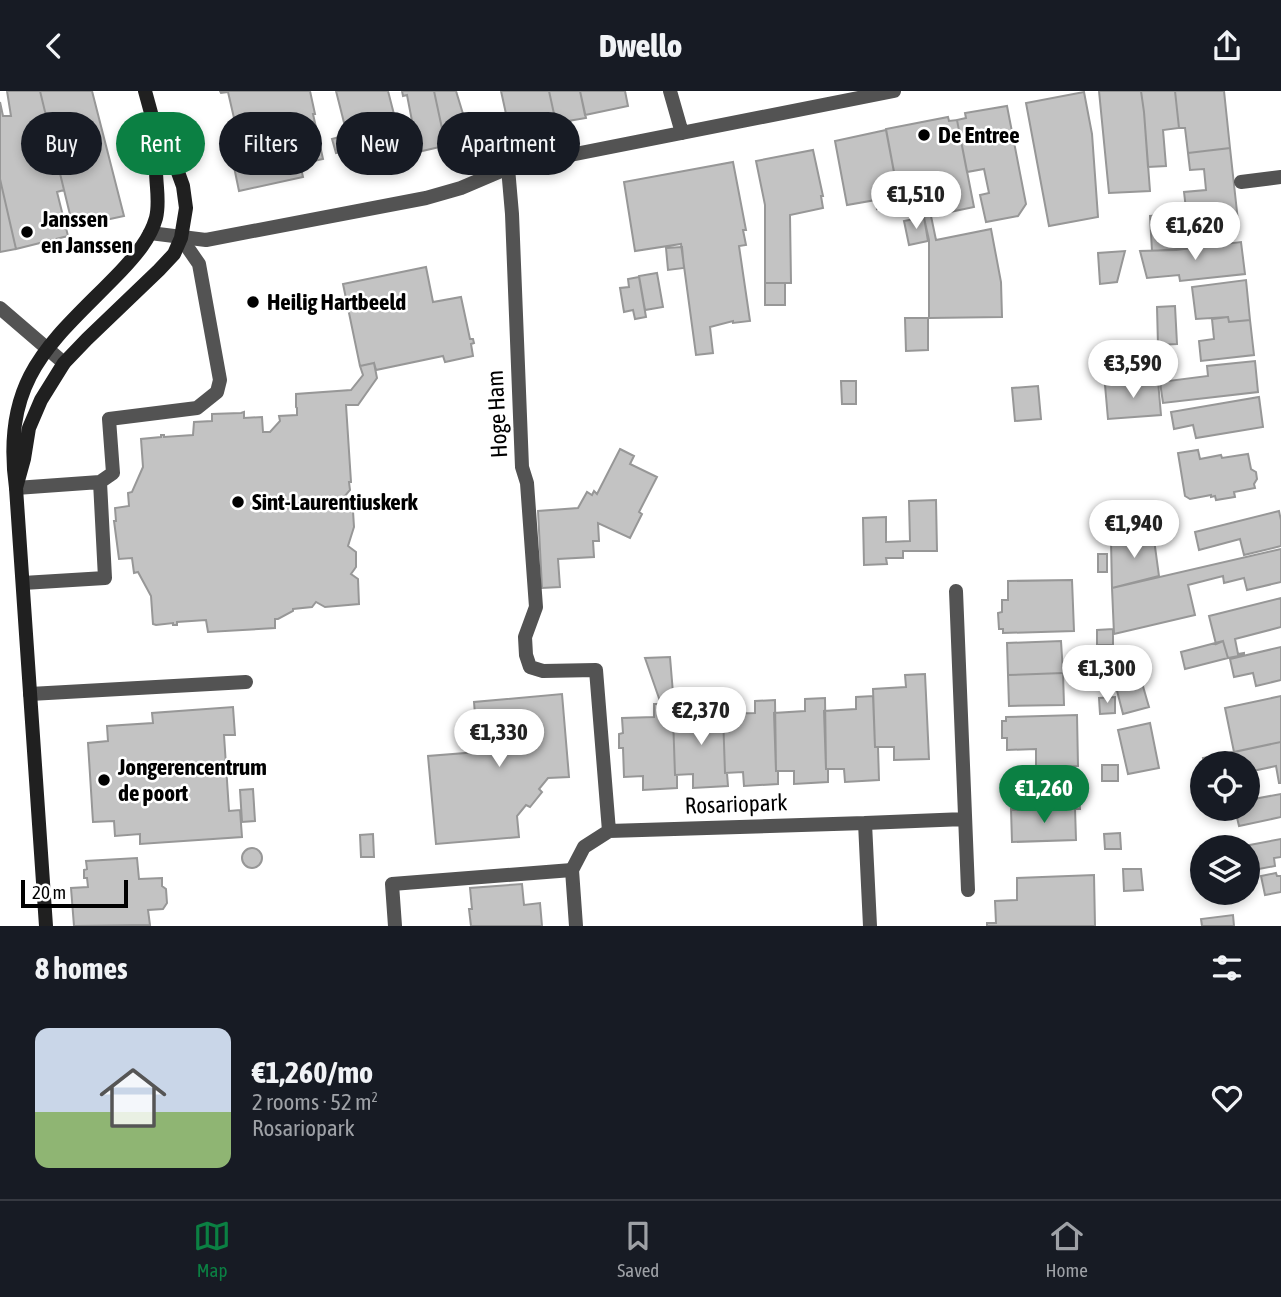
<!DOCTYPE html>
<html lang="en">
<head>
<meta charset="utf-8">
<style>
  body { margin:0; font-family:"Asap Condensed",sans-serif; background:#242831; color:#f1f3f6; height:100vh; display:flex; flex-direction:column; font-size:26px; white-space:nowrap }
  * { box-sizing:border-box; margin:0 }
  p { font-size:23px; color:#9ea1a6 }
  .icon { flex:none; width:38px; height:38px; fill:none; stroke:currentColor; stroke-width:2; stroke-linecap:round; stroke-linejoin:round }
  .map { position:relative; height:835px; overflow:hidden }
  .side { display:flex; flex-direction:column; background:#171b24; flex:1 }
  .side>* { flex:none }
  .hud { position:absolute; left:21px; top:21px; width:700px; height:63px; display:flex; gap:14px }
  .buttons { position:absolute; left:1190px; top:660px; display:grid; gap:14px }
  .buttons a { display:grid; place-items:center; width:70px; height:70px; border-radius:50%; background:#171b24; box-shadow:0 4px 10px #0003; font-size:35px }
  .scale { position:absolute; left:21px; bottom:18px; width:107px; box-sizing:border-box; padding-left:7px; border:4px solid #000; border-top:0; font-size:19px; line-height:24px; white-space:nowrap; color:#000; -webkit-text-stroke:5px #fff; paint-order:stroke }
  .price { position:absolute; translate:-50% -60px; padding:0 16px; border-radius:24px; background:#fff; color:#222; font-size:23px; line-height:46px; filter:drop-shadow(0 2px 4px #0008) }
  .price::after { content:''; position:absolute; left:50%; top:42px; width:21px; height:16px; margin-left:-10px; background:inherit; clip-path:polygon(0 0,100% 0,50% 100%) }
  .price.on { background:#0b8043; color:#fff }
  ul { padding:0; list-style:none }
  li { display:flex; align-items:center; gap:21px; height:175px; padding:0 35px }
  li span { display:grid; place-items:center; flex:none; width:196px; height:140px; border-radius:14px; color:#555 }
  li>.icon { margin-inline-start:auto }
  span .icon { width:84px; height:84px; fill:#fffc; stroke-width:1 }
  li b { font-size:30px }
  h2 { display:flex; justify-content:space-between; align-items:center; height:84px; padding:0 35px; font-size:30px }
  .tag { padding:0 24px; border-radius:32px; background:#171b24; box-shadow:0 4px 10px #0003; font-size:24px; line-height:63px }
  .tag.on { background:#0b8043; color:#fff }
  header { display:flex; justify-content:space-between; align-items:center; height:91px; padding:0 35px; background:#171b24; font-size:32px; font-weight:800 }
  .menu { display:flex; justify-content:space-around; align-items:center; height:98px; border-top:2px solid #363941; background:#171b24; font-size:19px; color:#9ea1a6 }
  .menu a { display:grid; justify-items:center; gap:4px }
  .menu .on { color:#0b8043 }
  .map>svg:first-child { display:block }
  .building { fill:#c3c3c3; stroke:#979797; stroke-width:2 }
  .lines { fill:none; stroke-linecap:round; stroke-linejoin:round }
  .service { stroke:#535353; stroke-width:14 }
  .minor { stroke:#535353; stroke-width:14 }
  .tertiary { stroke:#535353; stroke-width:14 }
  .secondary { stroke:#202020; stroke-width:14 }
  .poi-dot { fill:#000; stroke:#fff; stroke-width:2.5 }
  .labels { text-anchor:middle; stroke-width:5; stroke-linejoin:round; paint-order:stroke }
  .poi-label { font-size:23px; font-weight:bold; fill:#000; stroke:#fff; text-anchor:start }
  .street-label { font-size:23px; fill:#000; stroke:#fff }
</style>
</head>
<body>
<header><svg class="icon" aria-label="back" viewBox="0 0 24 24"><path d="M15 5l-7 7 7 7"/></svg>Dwello<svg class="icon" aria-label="share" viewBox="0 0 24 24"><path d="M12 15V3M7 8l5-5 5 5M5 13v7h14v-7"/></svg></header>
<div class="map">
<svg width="1281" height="835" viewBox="0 0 1281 835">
  <rect width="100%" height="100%" fill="#fff"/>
  <path class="building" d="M7,0H40L64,99L57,101L68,145L16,158L0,88V11L3,25H11Z
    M40,0H92L124,125L73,136Z
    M220,0H310L315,23H313L323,68L300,73L303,86L239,100L227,42L237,40L228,1L221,2Z
    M336,0H388L404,62L355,75Z
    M402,0H434L443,42L441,43L444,55L418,61L407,4L403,5Z
    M434,0H456L471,49L444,55L441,43L443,42Z
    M501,0H549L556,32L510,41Z
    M549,0H580L586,27L556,32Z
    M580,0H625L628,15L585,24Z
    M1099,0H1141L1144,21L1150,100L1109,102Z
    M1141,0H1175L1179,37L1163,39L1166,75L1148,76L1144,21Z
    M1175,0H1224L1230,57L1188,62L1185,37H1179Z
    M1084,1L1092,43L1098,126L1049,135L1026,12Z
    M1007,15L1026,113L1018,125L986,131L980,104L989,102L984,78L967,81L957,29L966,27L965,22Z
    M948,26L949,30L957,29L974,116L931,125L936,149L991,138L1001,191L1002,226L929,227V149L920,109L900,113L886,38Z
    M886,39L900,113L877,118L876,109L847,114L835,50Z
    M347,44L351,59L336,62L332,48Z
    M1230,57L1238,130L1188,135L1184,101L1206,99L1204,78L1190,79L1188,62Z
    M813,59L823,105H821L823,117L790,124L791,192H765V114L756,70Z
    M733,71L746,139H743L746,154L739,155L750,230L733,232V230L710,236L713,262L696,264L681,153L635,160L624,91Z
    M0,88L16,158L0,161Z
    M1174,123L1175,140H1189V157L1152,160L1150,125Z
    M924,126L928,150L909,154L904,130Z
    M1241,151L1245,183L1180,190L1179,184L1147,187L1140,160L1176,159Z
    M682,156L684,177L668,179L666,157Z
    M1125,160L1117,191L1100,193L1098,162Z
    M426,176L433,211L461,206L470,248H473L474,252L471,253L473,265L445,271L443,265L376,279L374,272L360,275L343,193Z
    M657,182L663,216L645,219L639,185Z
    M639,186L646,226L635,228L633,219L624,221L620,197L629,196L628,188Z
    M1246,189L1250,229L1229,231L1228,226L1196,228L1192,196Z
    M765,192H785V214H765Z
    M1175,215L1177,253L1158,254L1157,216Z
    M1228,226L1229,231L1250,229L1254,264L1201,270L1199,250L1214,248L1212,228Z
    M905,227H928V259L906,260Z
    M1255,270L1258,301L1163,312L1160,291L1208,285L1207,275Z
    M374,272L377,287L358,314H346L351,391H349L350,399L344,406L353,420L354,436L348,455L356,461V476L351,483L358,488L359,513L325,516L316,511L312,516L293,518V520L278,528H275V537L208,541L206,529L177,531V534H173V532L156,534L153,533L151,505L138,481L134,482L132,467L119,468L114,430H116L115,417L129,415L128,402L132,401L143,376L141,348L161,346V344H164V346L193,344L194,331L212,330V323L241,322L244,321V327L262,326L263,341H270L280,330L279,325L297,324V317L296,316V303L351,299L363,284L360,275Z
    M841,290H856V313H842Z
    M1158,290L1161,324L1108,328L1105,294Z
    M1038,295L1041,328L1015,330L1012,297Z
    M1259,306L1263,336L1196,347L1193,334L1174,338L1171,321Z
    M620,358L634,365L630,373L657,386L639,421L642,423L630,447L598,432L599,450H593L594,466L558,468L560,496L542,497L538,420L578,417L587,401L592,404L594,400L597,403Z
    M1198,359L1200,368L1221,364L1222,367L1248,363L1251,378L1256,381L1257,388L1254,393L1255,397L1234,401L1235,406L1216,409L1215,405L1211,406V404L1190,408L1185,405L1178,362Z
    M936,409L937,460H903V467H886L887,473L864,474L863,427L886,426V451L910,450L909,410Z
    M1279,420L1281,429V455L1244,464L1240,448L1199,459L1195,441Z
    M1136,432L1139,443L1119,448L1116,437Z
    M1153,441L1159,485L1112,497L1111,449Z
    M1281,458V491L1247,499L1244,487L1224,492L1223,485L1188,494L1195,524L1114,543L1112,497Z
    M1098,463H1107V481H1098Z
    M1072,489L1074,540L1003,542V538H999L998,522L1002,521V509H1008V490Z
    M1281,507V536L1235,548L1238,563L1244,562V564L1228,567L1223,550L1216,553L1209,525Z
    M1113,538V554H1097V539Z
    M1061,550L1063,582L1008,584L1007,552Z
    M1223,550L1228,567L1185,578L1181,561Z
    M1281,556V589L1256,595L1253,582L1234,586L1230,568Z
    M670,566L675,626L673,625L675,684H677V697L643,699V685L624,686L623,657H619V643L623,642L622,627L654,626V613H661L645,567Z
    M1063,582L1064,614L1009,615L1008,584Z
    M925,583L929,668L894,669V656H875L873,598L906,596L905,584Z
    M1140,585L1149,616L1123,623L1115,592Z
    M562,603L569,686L548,687L539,698L542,701L530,716L526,714L517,725L519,746L436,753L428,665L478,661L474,611Z
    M873,605L875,656H878L879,689L845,691L844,678H826L824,620L856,618V606Z
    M1281,605V651L1234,661L1225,617Z
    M1115,606V622L1100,623L1099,607Z
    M825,607L826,678H828V691L794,693V680H776L774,622L805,620V608Z
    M775,609L776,680H778V693L744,695L743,681L725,682L723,623L755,622V610Z
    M704,611H724L725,624L723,623L725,682H727L728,695L693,697V683L675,684L673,625L704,624Z
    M233,616L235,644H224L229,720L240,719L242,746L140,753V743L115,745L114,730L93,731L88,652L108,650L107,635L153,632L152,622Z
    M1077,624L1078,675L1036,676V658L1007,659V647H1002V630H1006V626Z
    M1150,632L1159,677L1128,683L1118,639Z
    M1281,651V692H1279L1276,675L1248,681V672H1226L1224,663Z
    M1218,664L1220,672H1204L1203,667Z
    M1102,674H1118V690H1102Z
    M1078,685L1080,718H1075V717L1013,719L1012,688Z
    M253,698L255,730L242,731L240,699Z
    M1281,703V726L1239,735L1235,718H1248V709Z
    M1075,717L1076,749L1012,751L1011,718L1013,719Z
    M1120,742L1121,758H1105L1104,743Z
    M373,743L374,766H361L360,744Z
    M1281,748V766L1274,767L1275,775L1248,780V756H1239Z
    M242 767a10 10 0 1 1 20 0a10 10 0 1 1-20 0Z
    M137,767L139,788L162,787V795L166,798L167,812L163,818L148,819L150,834L74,835L71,797L88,796L87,787H84V779L87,778L86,770Z
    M1123,778H1141L1143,799L1124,800Z
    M1276,782L1277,785H1281V801L1265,804L1261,785Z
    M1094,784L1095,835H987V832H996L995,810L1017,809V787Z
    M522,793L524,814L540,812L542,835H471L469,818H472L470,797Z
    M1233,824L1234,835H1202L1201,828Z"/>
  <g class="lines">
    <path class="service" d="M1241,91L1281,86
      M16,397L100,391
      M23,492L105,487L100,391L113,382L109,328L197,317L217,301L220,289L199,173L181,147
      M30,603L246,591
      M395,835L392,793L572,779"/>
    <path class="minor" d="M670,0L682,42
      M508,77L512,123L522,376L527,392L536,516L525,546L526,564L530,576L543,580L596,579L609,740
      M150,142L206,149L426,107L461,97L508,77L545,69L894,0
      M956,500L968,799
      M865,732L965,728
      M576,835L572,779L584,756L609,740L865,732L870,835"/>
    <path class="tertiary" d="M0,217L64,272"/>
    <path class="secondary" d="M16,397C0,283 55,249 121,180C136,164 150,148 156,127C160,111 156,95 156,79C155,68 159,57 157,47C154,31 149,15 145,0
      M46,835L16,397L24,368L29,337L41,309L64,272L87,248L159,179L174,163L181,147L186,117L183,95L175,73L158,49"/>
  </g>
  <g class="poi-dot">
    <circle cx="924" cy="44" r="7"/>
    <circle cx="27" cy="141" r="7"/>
    <circle cx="253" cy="211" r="7"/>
    <circle cx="238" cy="411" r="7"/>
    <circle cx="104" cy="689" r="7"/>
  </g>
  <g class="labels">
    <g class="poi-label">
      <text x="938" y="52">De Entree</text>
      <text x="41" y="136">Janssen<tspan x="41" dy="26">en Janssen</tspan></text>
      <text x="267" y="219">Heilig Hartbeeld</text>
      <text x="252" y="419">Sint-Laurentiuskerk</text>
      <text x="118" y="684">Jongerencentrum<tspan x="118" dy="26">de poort</tspan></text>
    </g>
    <g class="street-label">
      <text transform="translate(497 323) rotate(-93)" y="8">Hoge Ham</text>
      <text transform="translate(736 713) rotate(-2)" y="8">Rosariopark</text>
    </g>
  </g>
</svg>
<div class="buttons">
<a><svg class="icon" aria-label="locate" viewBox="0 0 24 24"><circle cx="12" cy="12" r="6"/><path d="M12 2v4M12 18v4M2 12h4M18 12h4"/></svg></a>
<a><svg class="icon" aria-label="layers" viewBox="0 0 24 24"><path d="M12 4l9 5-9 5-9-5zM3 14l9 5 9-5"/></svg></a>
</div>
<div class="scale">20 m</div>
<b class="price" style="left:916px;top:140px">€1,510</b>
<b class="price" style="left:1195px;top:171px">€1,620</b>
<b class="price" style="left:1133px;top:309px">€3,590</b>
<b class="price" style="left:1134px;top:469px">€1,940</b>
<b class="price" style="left:1107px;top:614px">€1,300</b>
<b class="price" style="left:701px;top:656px">€2,370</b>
<b class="price" style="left:499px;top:678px">€1,330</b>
<b class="price on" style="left:1044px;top:734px">€1,260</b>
<div class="hud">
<a class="tag">Buy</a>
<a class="tag on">Rent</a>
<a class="tag">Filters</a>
<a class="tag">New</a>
<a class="tag">Apartment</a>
</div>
</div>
<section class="side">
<h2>8 homes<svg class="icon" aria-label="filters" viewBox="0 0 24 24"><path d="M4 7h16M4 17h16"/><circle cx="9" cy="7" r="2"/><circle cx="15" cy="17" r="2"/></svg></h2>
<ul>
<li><span style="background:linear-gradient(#c9d6e8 60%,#8fb573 0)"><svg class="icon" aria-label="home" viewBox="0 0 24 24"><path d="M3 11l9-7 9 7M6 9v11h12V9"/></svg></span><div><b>€1,260/mo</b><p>2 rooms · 52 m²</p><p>Rosariopark</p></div><svg class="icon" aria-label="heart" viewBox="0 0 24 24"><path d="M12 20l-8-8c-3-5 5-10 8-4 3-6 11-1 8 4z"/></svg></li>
</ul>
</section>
<nav class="menu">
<a class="on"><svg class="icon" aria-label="map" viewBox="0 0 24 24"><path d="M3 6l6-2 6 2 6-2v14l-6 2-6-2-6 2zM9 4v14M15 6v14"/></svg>Map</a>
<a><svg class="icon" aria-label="saved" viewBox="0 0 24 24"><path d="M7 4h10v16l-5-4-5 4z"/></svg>Saved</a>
<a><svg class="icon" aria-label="home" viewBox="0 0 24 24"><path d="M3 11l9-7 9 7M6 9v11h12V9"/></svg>Home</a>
</nav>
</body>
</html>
